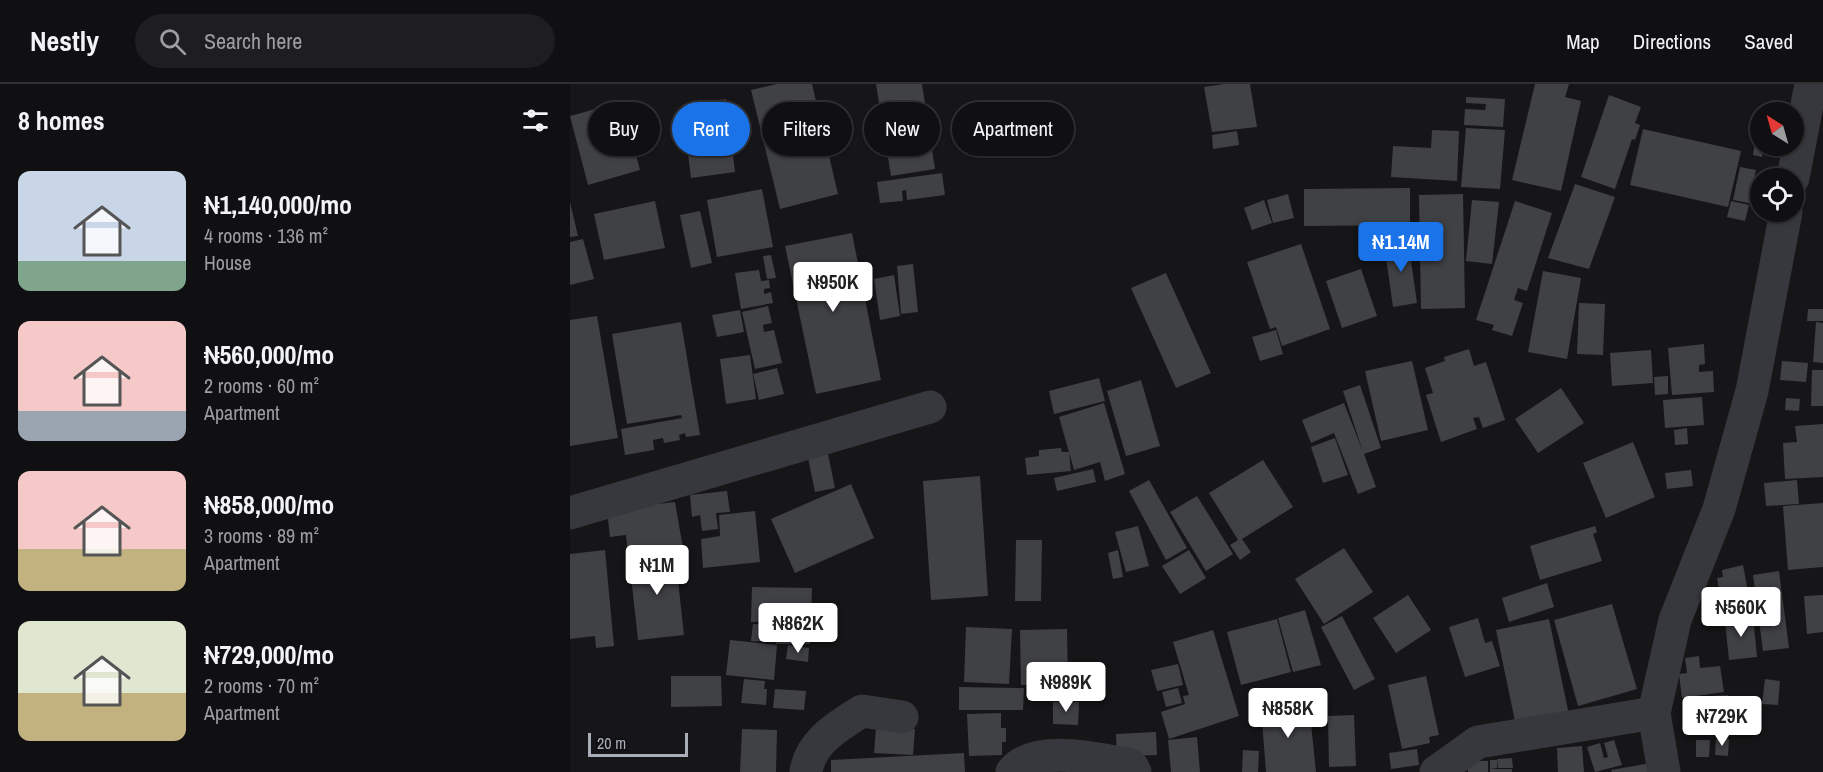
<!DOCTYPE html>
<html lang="en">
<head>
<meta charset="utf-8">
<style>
  body { margin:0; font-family:"Archivo Narrow",sans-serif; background:#1e1e20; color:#f1f3f6; height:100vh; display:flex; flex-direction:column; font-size:22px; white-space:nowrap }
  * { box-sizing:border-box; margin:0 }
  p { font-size:20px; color:#9c9d9f }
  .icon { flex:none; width:33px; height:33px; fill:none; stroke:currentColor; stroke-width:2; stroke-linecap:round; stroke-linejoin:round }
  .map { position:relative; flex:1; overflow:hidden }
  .drawer { display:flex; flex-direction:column; background:#101012; width:570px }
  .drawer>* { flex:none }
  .hud { position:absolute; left:18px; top:18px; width:570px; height:54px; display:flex; gap:12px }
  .needle { width:39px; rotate:323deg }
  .controls { position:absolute; left:1180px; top:18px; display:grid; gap:12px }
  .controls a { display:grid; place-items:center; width:54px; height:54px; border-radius:50%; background:#101012; box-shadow:0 2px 4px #0004,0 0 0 2px #303032; font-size:30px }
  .scale { position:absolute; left:18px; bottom:15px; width:100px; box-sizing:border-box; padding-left:6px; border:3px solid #a8adb8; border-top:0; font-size:16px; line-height:21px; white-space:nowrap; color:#a8adb8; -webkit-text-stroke:4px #111113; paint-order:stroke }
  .price { position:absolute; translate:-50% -51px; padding:0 14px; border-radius:6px; background:#fff; color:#222; font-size:20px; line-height:39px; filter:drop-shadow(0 2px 3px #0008) }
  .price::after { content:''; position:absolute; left:50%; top:36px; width:18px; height:14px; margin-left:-9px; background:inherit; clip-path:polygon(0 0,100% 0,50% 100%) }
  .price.on { background:#1a73e8; color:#fff }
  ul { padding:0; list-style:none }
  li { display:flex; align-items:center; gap:18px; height:150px; padding:0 18px }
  li span { display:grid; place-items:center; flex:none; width:168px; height:120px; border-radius:12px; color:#555 }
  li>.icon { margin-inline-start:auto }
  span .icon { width:72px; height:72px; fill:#fffc; stroke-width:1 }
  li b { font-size:26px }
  h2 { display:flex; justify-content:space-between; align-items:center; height:72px; padding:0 18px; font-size:26px }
  .pill { padding:0 21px; border-radius:27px; background:#101012; box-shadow:0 2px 4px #0004,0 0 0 2px #303032; font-size:21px; line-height:54px }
  .pill.on { background:#1a73e8; color:#fff }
  header { display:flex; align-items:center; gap:36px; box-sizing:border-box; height:84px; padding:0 30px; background:#101012; border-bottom:2px solid #303032 }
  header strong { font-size:28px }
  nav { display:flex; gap:33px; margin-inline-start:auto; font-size:21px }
  .search { width:420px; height:54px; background:#1e1e20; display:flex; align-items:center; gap:15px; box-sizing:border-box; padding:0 21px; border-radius:33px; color:#9c9d9f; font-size:22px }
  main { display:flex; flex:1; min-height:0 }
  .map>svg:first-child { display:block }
  .building { fill:#404145 }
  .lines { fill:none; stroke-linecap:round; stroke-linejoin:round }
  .minor { stroke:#37383d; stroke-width:33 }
</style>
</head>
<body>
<header>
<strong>Nestly</strong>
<div class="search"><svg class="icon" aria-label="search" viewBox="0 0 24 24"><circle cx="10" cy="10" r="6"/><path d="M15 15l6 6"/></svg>Search here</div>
<nav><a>Map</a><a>Directions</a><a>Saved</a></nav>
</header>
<main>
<section class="drawer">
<h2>8 homes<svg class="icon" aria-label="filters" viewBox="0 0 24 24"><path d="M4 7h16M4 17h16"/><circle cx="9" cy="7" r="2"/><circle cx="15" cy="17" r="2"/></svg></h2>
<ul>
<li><span style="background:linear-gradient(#c9d6e8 75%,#7fa58c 0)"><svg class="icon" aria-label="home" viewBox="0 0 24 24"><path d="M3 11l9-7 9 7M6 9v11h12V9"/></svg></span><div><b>₦1,140,000/mo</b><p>4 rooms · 136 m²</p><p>House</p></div></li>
<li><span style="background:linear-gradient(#f6c9c9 75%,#9aa5b1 0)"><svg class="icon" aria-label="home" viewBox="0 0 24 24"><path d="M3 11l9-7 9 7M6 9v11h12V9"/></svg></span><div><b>₦560,000/mo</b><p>2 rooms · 60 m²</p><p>Apartment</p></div></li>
<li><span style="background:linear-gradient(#f6c9c9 65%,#c2b280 0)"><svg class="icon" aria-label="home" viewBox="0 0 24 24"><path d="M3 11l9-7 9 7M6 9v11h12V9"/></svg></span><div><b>₦858,000/mo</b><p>3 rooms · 89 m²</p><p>Apartment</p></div></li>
<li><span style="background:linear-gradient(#dfe7d0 60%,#c2b280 0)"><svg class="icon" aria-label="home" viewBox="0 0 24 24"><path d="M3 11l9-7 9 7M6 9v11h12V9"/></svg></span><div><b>₦729,000/mo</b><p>2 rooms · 70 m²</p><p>Apartment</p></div></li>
</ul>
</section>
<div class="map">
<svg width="1253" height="688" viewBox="0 0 1253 688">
  <rect width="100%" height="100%" fill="#161618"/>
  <path class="building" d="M207,0H242L268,110L210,125L181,6Z
    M306,0H352L365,85L321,92Z
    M654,0H680L687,43L642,48L634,3Z
    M965,0H999L995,13L1011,17L991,107L942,96Z
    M1039,11L1071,23L1065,39L1070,41L1065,56L1062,55L1045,105L1011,93Z
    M896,13L935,15L933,43L894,41L895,25L915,26L916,20L896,19Z
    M156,15L165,88L121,94L112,21Z
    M51,18L70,86L18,101L0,32Z
    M896,44L935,46L930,105L891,103Z
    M1073,45L1171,67L1158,123L1060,101Z
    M862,46L889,47L887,97L821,93L823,62L861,64Z
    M667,47L669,61L643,65L642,51Z
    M1187,48H1191V62H1194L1192,73L1183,71Z
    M1170,83L1186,86L1179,119L1163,116Z
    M372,89L375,111L337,116L336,106L332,107L333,117L310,119L307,98Z
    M1005,100L1045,113L1019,185L978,174Z
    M840,104V141L734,142V105Z
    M192,105L203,163L147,173L137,116Z
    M718,110L724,134L703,139L697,116Z
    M893,110L895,224L851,225L849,111Z
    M694,116L702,139L682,146L674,124Z
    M902,116L929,118L922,180L896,177Z
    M85,117L95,164L34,176L24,130Z
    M945,117L982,129L957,207L948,204L944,216L953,219L942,252L922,246L924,241L906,236Z
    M1161,117L1179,121L1175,137L1157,133Z
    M0,118L8,152L0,153Z
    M130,127L142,179L121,184L110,131Z
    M282,149L311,296L246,310L215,162Z
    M13,155L24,195L0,201V158Z
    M838,155L847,219L823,223L814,159Z
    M731,160L760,245L712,262L706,243L700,245L677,178Z
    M201,171L206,194L197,195L193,172Z
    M343,180L348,228L331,230L327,182Z
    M791,185L807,232L772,244L756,197Z
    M189,186L191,197L199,196L200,204L194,205V210L201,208L203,219L171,225L165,189Z
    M973,187L1011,194L997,275L958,268Z
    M596,189L641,289L606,304L561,204Z
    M324,191L330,232L310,236L304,195Z
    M1009,219L1035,220L1033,271L1007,270Z
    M198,222L202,239L193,241L194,248L204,246L212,279L185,285L172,228Z
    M1238,225H1253V237H1237Z
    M170,226L174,248L147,253L142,231Z
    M27,232L48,354L0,362V236Z
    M111,238L130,351L116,353L115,349L109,351L110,356L94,359L93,354L83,356L84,366L55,371L51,345L112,334L111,331L57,340L42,250Z
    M1246,238L1253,239V279L1243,278Z
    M706,246L713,270L690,277L682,253Z
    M1134,260L1135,280L1129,281V288L1143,287L1144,308L1102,311L1098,264Z
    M899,265L904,282L916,278L935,336L913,344L909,333L903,334L907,345L871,358L856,311L863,309L855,284L875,277L874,273Z
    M1081,266L1083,299L1042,302L1040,269Z
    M180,271L186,315L156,320L150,275Z
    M842,277L858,346L811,357L795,287Z
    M1212,277L1238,279L1236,298L1210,296Z
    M207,284L214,310L189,316L183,290Z
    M1242,286H1253V322H1241Z
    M1098,292V310L1085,311L1084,293Z
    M529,294L535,317L484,330L479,307Z
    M571,296L590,362L556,372L537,307Z
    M790,301L811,364L794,370L806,403L788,410L764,349L741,359L732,336L774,319L793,368L773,307Z
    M991,304L1014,339L968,369L945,335Z
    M1132,313L1134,341L1095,344L1093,316Z
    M1216,314L1230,315L1229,327L1215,326Z
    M534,319L555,390L535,397L530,378L504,386L489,333Z
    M1253,340V393L1215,395L1213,359L1227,358L1225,342Z
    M1117,344L1118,360L1105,361L1104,346Z
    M765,354L778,391L753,399L741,363Z
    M1063,358L1085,413L1036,434L1013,379Z
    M491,364L492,368H499L501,387L457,391L455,374L469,372V366Z
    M258,370L265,404L245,408L238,374Z
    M693,376L723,423L672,455L681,468L670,476L660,461L668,456L639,409Z
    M523,385L526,398L487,407L484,394Z
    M1121,386L1123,402L1097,405L1095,389Z
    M410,392L418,512L361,516L353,397Z
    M579,396L617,464L596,476L559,407Z
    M1227,396L1229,420L1196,422L1194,399Z
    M281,400L304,454L225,489L201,435Z
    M157,407L160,428L146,429L148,445L132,447L130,431L122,433L120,411Z
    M627,412L663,470L636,487L600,428Z
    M105,418L113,464L58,471L56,451L40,453L37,426Z
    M1253,419V483L1218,486L1213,422Z
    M185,427L190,478L133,484L131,455L150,452L149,431Z
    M568,442L579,482L556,488L545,448Z
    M1025,442L1027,448L1023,450L1032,477L970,496L960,462Z
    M446,456H472L471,517H445Z
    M774,464L803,508L754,540L725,495Z
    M35,466L44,562L26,564L25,552L0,555V470Z
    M548,466L553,493L543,495L538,469Z
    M619,466L636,494L610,510L592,482Z
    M105,469L114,551L68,556L59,474Z
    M1173,481L1182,529L1154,534L1147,494L1153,493L1152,486Z
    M1209,487L1219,564L1193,567L1183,491Z
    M977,499L984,523L939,538L932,514Z
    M182,503L242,504L240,560H206V537L181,538Z
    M838,511L861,546L826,569L803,534Z
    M1253,511V548L1237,550L1234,512Z
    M1042,520L1067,605L1008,622L984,536Z
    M735,526L751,581L723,588L708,534Z
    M1183,531L1187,573L1159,576L1155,537Z
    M772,532L805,595L784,606L751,543Z
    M908,534L915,559L922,557L930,582L895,593L879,543Z
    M707,535L721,588L671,601L657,548Z
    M979,535L999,631L946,642L926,546Z
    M183,540L204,541L203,558L181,557Z
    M396,543L442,545L439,600L394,598Z
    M497,545L498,600L451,601L450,546Z
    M643,546L669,632L599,655L591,628L615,620L613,612L619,611L603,558Z
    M160,556L207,561L204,596L156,591Z
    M218,561L239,564L238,578L216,575Z
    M1129,572L1130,584L1150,582L1154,608L1112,614L1109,590L1117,589L1115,574Z
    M608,580L613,601L587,607L581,586Z
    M101,592H151L152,622L101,623Z
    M856,592L869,651L859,653L860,659L832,665L818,601Z
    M174,595L195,597L194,605H197L196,621L171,619Z
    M1195,595L1210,597L1208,621L1192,620Z
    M389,603L454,604L453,626H389Z
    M608,604L612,619L596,623L592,608Z
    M205,605L236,607L234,626L203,624Z
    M1158,611L1159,631L1143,632L1142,612Z
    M483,618H509L508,641L483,640Z
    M739,620L746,688H696L691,624Z
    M1176,625L1191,629L1188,643L1173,639Z
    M431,629V644H436V658H432V671L399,672L397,630Z
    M784,631L786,682L759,683L758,632Z
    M306,643L345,645L343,671L304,669Z
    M172,645L207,646L206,688H170Z
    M586,648L587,671L547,672L546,650Z
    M627,653L630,688H601L598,656Z
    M1146,655H1159L1158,672L1145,671Z
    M1044,656L1052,681L1025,688L1017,663L1030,659L1034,674L1038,673L1034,659Z
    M1126,656H1140L1139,673H1126Z
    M1012,662L1014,688H988L987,664Z
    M847,665L849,681L821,685L819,669Z
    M673,666L689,667L688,688H672Z
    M394,669L395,688H261V676Z
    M942,674L943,684H928L927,675Z
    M920,676H927V684L920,685Z
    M898,677H918V688H898Z
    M1081,679L1082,688H1042L1041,686Z
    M920,685H942V688H920Z"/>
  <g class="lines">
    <path class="minor" d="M1223,94L1241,0
      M0,429L360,323
      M236,688C240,658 268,642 292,627L332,633
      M442,688C465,659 528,675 561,681L565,688
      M866,688L908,658L1084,629
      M1094,688L1084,629L1105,536L1149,425L1182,307L1216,128"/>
  </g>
</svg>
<div class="controls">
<a><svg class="needle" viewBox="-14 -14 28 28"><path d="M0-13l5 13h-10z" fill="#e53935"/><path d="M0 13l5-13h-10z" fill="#9c9d9f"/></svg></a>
<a><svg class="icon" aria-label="locate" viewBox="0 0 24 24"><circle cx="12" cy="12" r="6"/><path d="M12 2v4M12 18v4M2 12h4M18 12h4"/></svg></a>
</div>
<div class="scale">20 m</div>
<b class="price on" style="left:831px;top:189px">₦1.14M</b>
<b class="price" style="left:263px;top:229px">₦950K</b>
<b class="price" style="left:87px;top:512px">₦1M</b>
<b class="price" style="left:1171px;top:554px">₦560K</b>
<b class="price" style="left:228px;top:570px">₦862K</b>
<b class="price" style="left:496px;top:629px">₦989K</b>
<b class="price" style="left:718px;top:655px">₦858K</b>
<b class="price" style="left:1152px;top:663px">₦729K</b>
<div class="hud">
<a class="pill">Buy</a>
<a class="pill on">Rent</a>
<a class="pill">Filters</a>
<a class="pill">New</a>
<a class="pill">Apartment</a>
</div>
</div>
</main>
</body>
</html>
